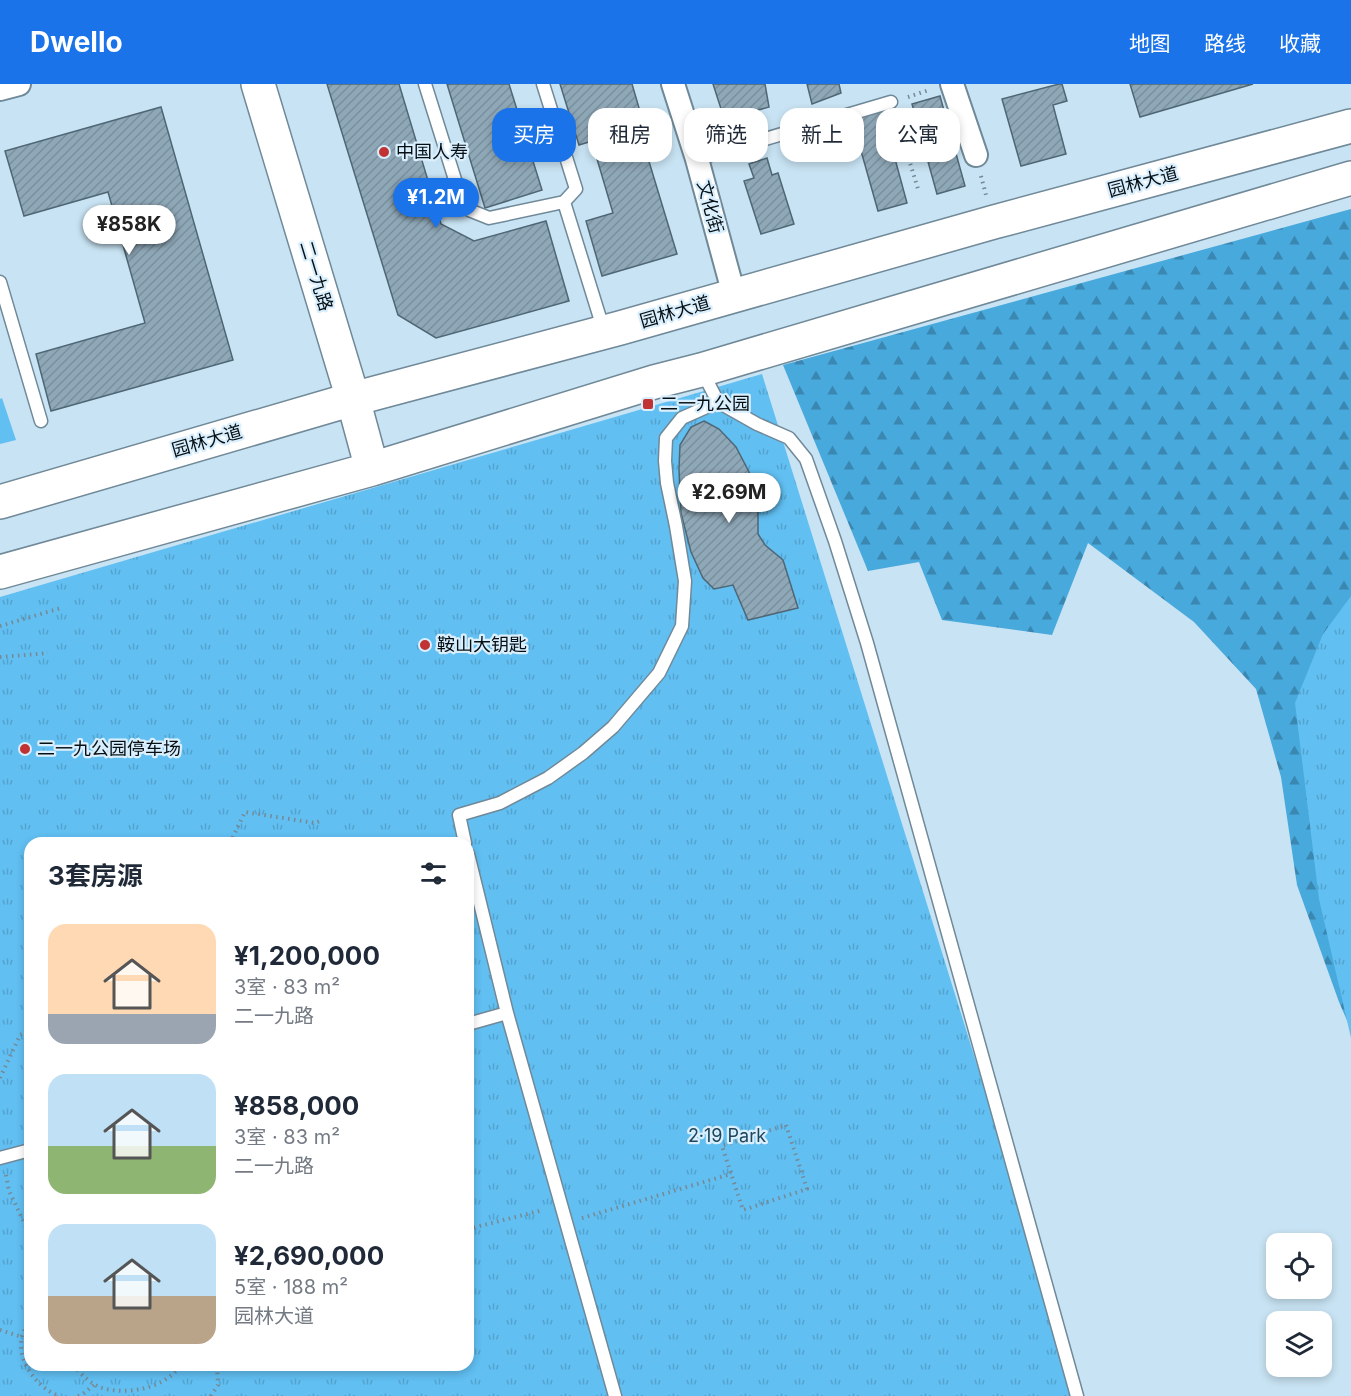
<!DOCTYPE html>
<html lang="zh">
<head>
<meta charset="utf-8">
<style>
  body { margin:0; font-family:Inter,"Noto Sans SC",sans-serif; background:#f2f2f3; color:#1f2937; height:100vh; display:flex; flex-direction:column; font-size:22px; white-space:nowrap }
  * { box-sizing:border-box; margin:0 }
  p { font-size:20px; color:#747a83 }
  .icon { flex:none; width:33px; height:33px; fill:none; stroke:currentColor; stroke-width:2; stroke-linecap:round; stroke-linejoin:round }
  .map { position:relative; flex:1; overflow:hidden }
  .details { position:absolute; left:24px; top:753px; width:450px; height:534px; display:flex; flex-direction:column; background:#fff; border-radius:18px; box-shadow:0 3px 9px #0003 }
  .details>* { flex:none }
  .top-card { position:absolute; left:492px; top:24px; width:570px; height:54px; display:flex; gap:12px }
  .tools { position:absolute; left:1266px; top:1149px; display:grid; gap:12px }
  .tools a { display:grid; place-items:center; width:66px; height:66px; border-radius:12px; background:#fff; box-shadow:0 3px 9px #0003; font-size:30px }
  .price { position:absolute; translate:-50% -51px; padding:0 14px; border-radius:21px; background:#fff; color:#222; font-size:20px; line-height:39px; filter:drop-shadow(0 2px 3px #0008) }
  .price::after { content:''; position:absolute; left:50%; top:36px; width:18px; height:14px; margin-left:-9px; background:inherit; clip-path:polygon(0 0,100% 0,50% 100%) }
  .price.active { background:#1a73e8; color:#fff }
  ul { padding:0; list-style:none }
  li { display:flex; align-items:center; gap:18px; height:150px; padding:0 24px }
  li span { display:grid; place-items:center; flex:none; width:168px; height:120px; border-radius:18px; color:#555 }
  li>.icon { margin-inline-start:auto }
  span .icon { width:72px; height:72px; fill:#fffc; stroke-width:1 }
  li b { font-size:26px }
  h2 { display:flex; justify-content:space-between; align-items:center; height:72px; padding:0 24px; font-size:26px }
  .chip { padding:0 21px; border-radius:18px; background:#fff; box-shadow:0 3px 9px #0003; font-size:21px; line-height:54px }
  .chip.active { background:#1a73e8; color:#fff }
  header { display:flex; align-items:center; gap:36px; box-sizing:border-box; height:84px; padding:0 30px; background:#1a73e8; color:#fff }
  header strong { font-size:28px }
  nav { display:flex; gap:33px; margin-inline-start:auto; font-size:21px }
  .map>svg:first-child { display:block }
  .grass { fill:#61bff2 }
  .forest { fill:url(#forest-firs) }
  .park { fill:url(#park-tufts); fill-rule:evenodd }
  .building { fill:url(#building-hatch); stroke:#4f6775; stroke-width:1.5 }
  .lines { fill:none; stroke-linecap:round; stroke-linejoin:round }
  .service-casing { stroke:#708998; stroke-width:15 }
  .minor-casing { stroke:#708998; stroke-width:26 }
  .primary-casing { stroke:#708998; stroke-width:36 }
  .path { stroke:#768995; stroke-width:4; stroke-dasharray:1.5 4.5; stroke-linecap:butt }
  .service { stroke:#fff; stroke-width:12 }
  .minor { stroke:#fff; stroke-width:22 }
  .primary { stroke:#fff; stroke-width:33 }
  .poi-dot { fill:#c13233; stroke:#daeffd; stroke-width:2 }
  .labels { text-anchor:middle; stroke-width:4.5; stroke-linejoin:round; paint-order:stroke }
  .poi-label { font-size:18px; fill:#060f14; stroke:#daeffd; text-anchor:start }
  .street-label { font-size:18px; fill:#060f14; stroke:#daeffd }
  .park-label { font-size:18px; fill:#1d455b; stroke:#daeffd }
</style>
</head>
<body>
<header>
<strong>Dwello</strong>
<nav><a>地图</a><a>路线</a><a>收藏</a></nav>
</header>
<div class="map">
<svg width="1351" height="1312" viewBox="0 0 1351 1312">
  <defs>
    <pattern id="forest-firs" width="22" height="20" patternUnits="userSpaceOnUse" patternTransform="scale(1.5)"><rect width="22" height="20" fill="#48a9dd"/><path d="M5 1l3.5 6h-7zM16 11l3.5 6h-7z" fill="#3a88b2"/></pattern>
    <pattern id="park-tufts" width="24" height="20" patternUnits="userSpaceOnUse" patternTransform="scale(1.5)"><rect width="24" height="20" fill="#61bff2"/><path d="M3 7l-1-3M5 7V3M7 7l1-3M15 17l-1-3M17 17v-4M19 17l1-3" fill="none" stroke="#53a3cf"/></pattern>
    <pattern id="building-hatch" width="6" height="6" patternUnits="userSpaceOnUse" patternTransform="scale(1.5)"><rect width="6" height="6" fill="#8fa8b8"/><path d="M-1 1l2-2M0 6l6-6M5 7l2-2" fill="none" stroke="#7a8f9d"/></pattern>
  </defs>
  <rect width="100%" height="100%" fill="#c8e3f3"/>
  <path class="grass" d="M2,314L16,356L0,360V315Z"/>
  <path class="forest" d="M1351,125V941H1349L1339,918L1297,801L1281,693L1256,605L1194,538L1088,459L1052,551L942,536L919,478L868,487L783,281Z"/>
  <path class="park" d="M762,290L1080,1312H0V513ZM30,759H468V1281H30Z
    M1351,512V954L1319,815L1295,619L1323,550Z"/>
  <path class="building" d="M327,0H399L441,140L474,157L546,137L569,217L436,254L398,231Z
    M447,0H509L542,106L485,124Z
    M560,0H632L644,41L579,61Z
    M713,0H765L769,23L744,30L723,31Z
    M807,0H839L841,9L812,20Z
    M1059,0H1062L1067,17L1053,21L1066,70L1021,82L1002,15Z
    M1130,0H1253L1140,33Z
    M940,12L965,102L937,110L912,20Z
    M161,23L233,276L51,327L36,270L145,239L108,108L24,132L5,67Z
    M882,27L907,119L878,127L852,35Z
    M644,61L677,170L602,192L586,137L613,129L597,75Z
    M767,74L772,91L778,89L794,140L761,150L744,97L754,94L749,80Z
    M704,337L719,345L736,363L749,388L758,429V450L765,461L783,476L798,524L748,536L733,501L714,505L703,494L691,468L681,429L679,385L680,361L691,343Z"/>
  <g class="lines">
    <defs>
      <path id="service" d="M425,0L457,102L469,126L489,134L564,118
        M543,0L576,105L564,118L604,247
        M697,75L891,18
        M0,198L41,337
        M702,287L718,318L757,340L789,354L806,375L835,457L867,559L1077,1312
        M465,759L459,731L500,719L548,694L583,669L613,643L659,589L682,542L685,497L676,442L667,399L665,377L666,354L682,334L718,318
        M468,770L507,929L615,1312
        M468,940L507,929
        M0,1074L30,1066"/>
      <path id="minor" d="M673,0L697,75L734,211
        M952,0L976,71
        M0,5L19,0"/>
      <path id="primary" d="M258,0L353,315L372,385
        M0,418L353,315L620,244L994,138L1351,42
        M0,488L372,385L654,298L701,286L1351,94"/>
    </defs>
    <use href="#service" class="service-casing"/>
    <use href="#minor" class="minor-casing"/>
    <use href="#primary" class="primary-casing"/>
    <path class="path" d="M908,13L929,6
      M896,34L919,108
      M981,92L986,111
      M0,542L61,524
      M0,573L48,569
      M230,759L245,728L315,739L320,737
      M0,994L20,951L30,946
      M786,1041L807,1105L743,1126L722,1062Z
      M6,1091L9,1107L30,1151
      M582,1134L731,1090
      M468,1145L543,1126
      M30,1235C27,1240 24,1247 22,1252C16,1276 37,1304 59,1312
      M0,1246L22,1253
      M74,1281C80,1290 89,1298 99,1303C126,1312 164,1305 181,1281
      M78,1312L83,1310L95,1300
      M211,1312L218,1301L217,1281"/>
    <use href="#service" class="service"/>
    <use href="#minor" class="minor"/>
    <use href="#primary" class="primary"/>
  </g>
  <g class="poi-dot">
    <circle cx="384" cy="68" r="6"/>
    <rect x="642" y="314" width="12" height="12" rx="3"/>
    <circle cx="425" cy="561" r="6"/>
    <circle cx="25" cy="665" r="6"/>
  </g>
  <g class="labels">
    <g class="poi-label">
      <text x="396" y="74">中国人寿</text>
      <text x="660" y="326">二一九公园</text>
      <text x="437" y="567">鞍山大钥匙</text>
      <text x="37" y="671">二一九公园停车场</text>
    </g>
    <g class="street-label">
      <text transform="translate(1143 98) rotate(-15)" y="6">园林大道</text>
      <text transform="translate(710 123) rotate(75)" y="6">文化街</text>
      <text transform="translate(316 192) rotate(73)" y="6">二一九路</text>
      <text transform="translate(675 228) rotate(-16)" y="6">园林大道</text>
      <text transform="translate(207 357) rotate(-16)" y="6">园林大道</text>
    </g>
    <g class="park-label">
      <text x="727" y="1058">2·19 Park</text>
    </g>
  </g>
</svg>
<div class="tools">
<a><svg class="icon" aria-label="locate" viewBox="0 0 24 24"><circle cx="12" cy="12" r="6"/><path d="M12 2v4M12 18v4M2 12h4M18 12h4"/></svg></a>
<a><svg class="icon" aria-label="layers" viewBox="0 0 24 24"><path d="M12 4l9 5-9 5-9-5zM3 14l9 5 9-5"/></svg></a>
</div>
<b class="price active" style="left:436px;top:145px">¥1.2M</b>
<b class="price" style="left:129px;top:172px">¥858K</b>
<b class="price" style="left:729px;top:440px">¥2.69M</b>
<div class="top-card">
<a class="chip active">买房</a>
<a class="chip">租房</a>
<a class="chip">筛选</a>
<a class="chip">新上</a>
<a class="chip">公寓</a>
</div>
<section class="details">
<h2>3套房源<svg class="icon" aria-label="filters" viewBox="0 0 24 24"><path d="M4 7h16M4 17h16"/><circle cx="9" cy="7" r="2"/><circle cx="15" cy="17" r="2"/></svg></h2>
<ul>
<li><span style="background:linear-gradient(#ffd9b3 75%,#9aa5b1 0)"><svg class="icon" aria-label="home" viewBox="0 0 24 24"><path d="M3 11l9-7 9 7M6 9v11h12V9"/></svg></span><div><b>¥1,200,000</b><p>3室 · 83 m²</p><p>二一九路</p></div></li>
<li><span style="background:linear-gradient(#bfe0f5 60%,#8fb573 0)"><svg class="icon" aria-label="home" viewBox="0 0 24 24"><path d="M3 11l9-7 9 7M6 9v11h12V9"/></svg></span><div><b>¥858,000</b><p>3室 · 83 m²</p><p>二一九路</p></div></li>
<li><span style="background:linear-gradient(#bfe0f5 60%,#b9a48a 0)"><svg class="icon" aria-label="home" viewBox="0 0 24 24"><path d="M3 11l9-7 9 7M6 9v11h12V9"/></svg></span><div><b>¥2,690,000</b><p>5室 · 188 m²</p><p>园林大道</p></div></li>
</ul>
</section>
</div>
</body>
</html>
